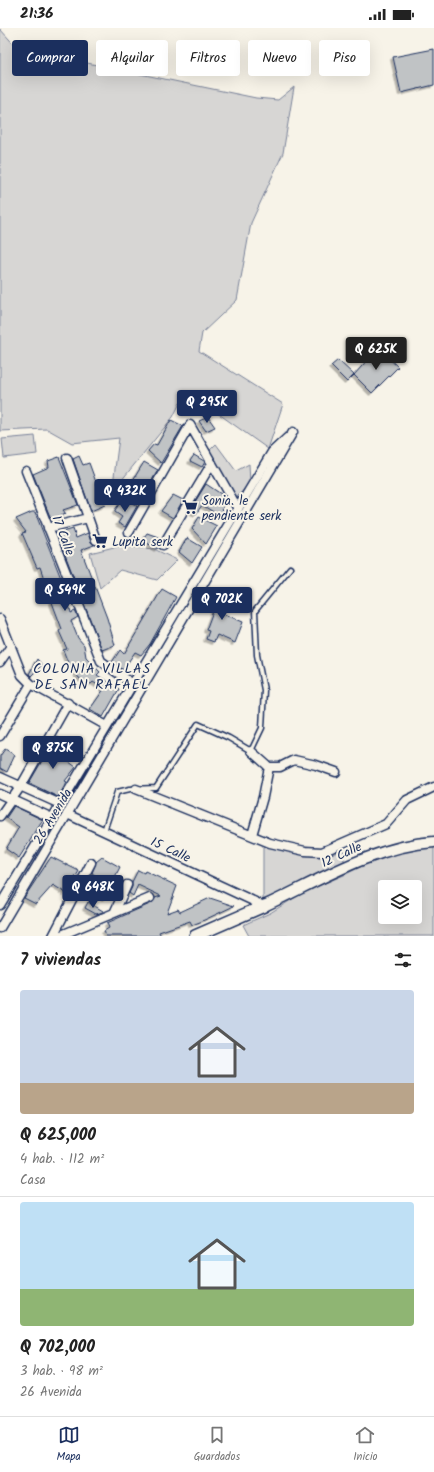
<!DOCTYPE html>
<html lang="es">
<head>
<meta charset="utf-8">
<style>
  body { margin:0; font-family:Kalam,sans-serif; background:#f6f6f6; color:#222; height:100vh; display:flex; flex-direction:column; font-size:15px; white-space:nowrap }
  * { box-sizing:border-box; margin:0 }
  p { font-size:13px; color:#767676 }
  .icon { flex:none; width:22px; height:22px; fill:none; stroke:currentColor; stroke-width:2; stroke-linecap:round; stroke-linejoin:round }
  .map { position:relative; height:908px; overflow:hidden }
  .panel { display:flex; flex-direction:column; background:#fff; flex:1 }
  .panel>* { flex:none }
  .top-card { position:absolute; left:12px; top:12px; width:410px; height:36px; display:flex; gap:8px }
  .buttons { position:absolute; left:378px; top:852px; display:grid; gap:8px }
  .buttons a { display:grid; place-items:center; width:44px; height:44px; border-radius:4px; background:#fff; box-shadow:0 4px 16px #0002; font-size:20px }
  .price { position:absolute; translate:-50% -34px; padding:0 9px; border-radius:4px; background:#1b2f5e; color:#fff; font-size:13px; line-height:26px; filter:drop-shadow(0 1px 2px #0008) }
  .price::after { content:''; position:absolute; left:50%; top:24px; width:12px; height:9px; margin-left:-6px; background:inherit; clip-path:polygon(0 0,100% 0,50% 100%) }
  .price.current { background:#222; color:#fff }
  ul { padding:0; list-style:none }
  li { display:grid; align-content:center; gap:8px; height:212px; padding:0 20px }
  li+li { border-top:1px solid #e0e0e0 }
  li span { display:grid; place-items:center; height:124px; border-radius:4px; color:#555 }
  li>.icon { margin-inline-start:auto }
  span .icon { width:72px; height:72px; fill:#fffc; stroke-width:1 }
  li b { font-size:17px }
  h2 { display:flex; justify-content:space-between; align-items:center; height:48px; padding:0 20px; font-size:17px }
  .chip { padding:0 14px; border-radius:4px; background:#fff; box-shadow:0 4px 16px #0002; font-size:14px; line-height:36px }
  .chip.current { background:#1b2f5e; color:#fff }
  .status { display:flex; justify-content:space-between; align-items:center; height:28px; padding:0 20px; background:#fff; direction:ltr }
  .status svg { height:11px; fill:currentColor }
  .dock { display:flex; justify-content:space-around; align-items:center; height:56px; border-top:1px solid #e0e0e0; background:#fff; font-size:11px; color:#767676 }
  .dock a { display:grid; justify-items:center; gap:2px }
  .dock .current { color:#1b2f5e }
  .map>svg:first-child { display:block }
  .green { fill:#d7d6d4; stroke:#798299; fill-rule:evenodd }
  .building { fill:#c0c3c5; stroke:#1b2f5e; filter:url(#shadow) }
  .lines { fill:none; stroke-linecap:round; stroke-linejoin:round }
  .service-casing { stroke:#1b2f5e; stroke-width:7 }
  .minor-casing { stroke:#1b2f5e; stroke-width:11 }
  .tertiary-casing { stroke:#1b2f5e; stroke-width:13 }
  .secondary-casing { stroke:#1b2f5e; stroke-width:14 }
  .service { stroke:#f7f3e8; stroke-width:4 }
  .minor { stroke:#f7f3e8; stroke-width:8 }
  .tertiary { stroke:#f7f3e8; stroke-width:10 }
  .secondary { stroke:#f7f3e8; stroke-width:11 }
  .labels { text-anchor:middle; stroke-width:4; stroke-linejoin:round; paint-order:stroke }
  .poi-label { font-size:13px; fill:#1b2f5e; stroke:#f7f3e8; text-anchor:start }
  .street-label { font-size:13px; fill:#1b2f5e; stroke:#f7f3e8 }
  .neighbourhood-label { font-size:14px; letter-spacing:1px; fill:#1b2f5e; stroke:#f7f3e8 }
</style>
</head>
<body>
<div class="status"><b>21:36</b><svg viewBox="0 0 49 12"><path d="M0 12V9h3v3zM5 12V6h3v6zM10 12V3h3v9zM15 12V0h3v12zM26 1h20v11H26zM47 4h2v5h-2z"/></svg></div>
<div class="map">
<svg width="434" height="908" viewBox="0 0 434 908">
  <defs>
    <filter id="shadow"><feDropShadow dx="-2.5" dy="2.5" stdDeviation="0" flood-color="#0004"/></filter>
  </defs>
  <rect width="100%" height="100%" fill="#f7f3e8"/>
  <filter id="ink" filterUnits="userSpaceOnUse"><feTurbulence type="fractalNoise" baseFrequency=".025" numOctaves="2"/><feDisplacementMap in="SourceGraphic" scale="8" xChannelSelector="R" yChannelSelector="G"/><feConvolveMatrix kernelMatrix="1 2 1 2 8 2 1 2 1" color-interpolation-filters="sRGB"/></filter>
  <g filter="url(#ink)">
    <path class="green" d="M0,1L37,42L63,30L256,70L278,72L294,59L283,125L251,195L237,272L202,305L199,323L283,376L268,421L209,379L180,375L173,389L112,464L119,410L72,415L47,401L0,403Z
      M35,408L37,426L4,430L2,411Z
      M216,416L236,443L249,436L250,455L236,470L209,423Z
      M118,518L154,521L177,532L157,552L120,542L100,560L90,525Z
      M434,817V908H249L243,897L270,885L304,864L344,847L384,827ZM385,859H415V889H385Z
      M263,818C269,818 276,817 282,818C311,822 311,834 344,822V837L263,872Z"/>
    <path class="building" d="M434,21V57L401,65L393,29Z
      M378,320L398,339L372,365L354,347Z
      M338,332L354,347L347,354L331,338Z
      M208,389L215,399L206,403L199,393Z
      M171,392L183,398L161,435L148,423L154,416L157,417Z
      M194,427L204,433L205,434L202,439L190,433Z
      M79,428L83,437L89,435L100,465L98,466L105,477L91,483L73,431Z
      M59,429L78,477L63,482L66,486L51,491L33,446L49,439L48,433Z
      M144,434L158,442L148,459L133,452Z
      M206,456L224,468L221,474L225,476L222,481L224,483L220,488L202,477L196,486L190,482Z
      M173,467L183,472L173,490L161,483Z
      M129,473L137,478L125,499L118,495L122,489L115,484V482L120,475L125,478Z
      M32,484H35L66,563L71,571L68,572L71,585L75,583L78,589L71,593L78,610L84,617L86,629L100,644L97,647L119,661L103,689L90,681L104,661L93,654L91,656L79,650L69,637L63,622L67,621L59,603L62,601L53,577L40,539L37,540L22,505L26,504L16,491Z
      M199,489L217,498L206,516L192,501Z
      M73,501L76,510L88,505L91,514L94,517L81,522L107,590L115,617L102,622L57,506Z
      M147,505L161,510L157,521L142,512Z
      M187,510L202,519L192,535L179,524Z
      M162,561L176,569L150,616L141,627L135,624L123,642L112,634L120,622L124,626Z
      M209,563L226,572L219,584L243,594L235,615L217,607L214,614L206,611L209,603L206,602L215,578L204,572Z
      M37,631L42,637L31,648L29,646Z
      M56,709L66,714L64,717L66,719L61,728L76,739L65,753L67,754L58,769L29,755Z
      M5,721L15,727L7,744L0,740V728Z
      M14,778L43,792L19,830L6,821L19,799L6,790Z
      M51,829L79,843L66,865L53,857L36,876L24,870Z
      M102,829L120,839L115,849L123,854L117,860L112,857L105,870L95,863L102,852L92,845L96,834Z
      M138,842L144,845L145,843L177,858L167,885L178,881L180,884L210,870L234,878L200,894L192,897L190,893L159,904L161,908H106L104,903L109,900L107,895L152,875L155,870L161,868L138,857L133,868L129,865L132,859V854Z
      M88,874L103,883V884L96,886L85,880Z"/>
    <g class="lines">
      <defs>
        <path id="service" d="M104,803L117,764L130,761L156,760L198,696L229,710L251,723L262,700L264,662L257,627L255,583L290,540"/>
        <path id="minor" d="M67,430L96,512
          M26,443L101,633L133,656
          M48,500L88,490
          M129,504L190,397L238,481
          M163,517L212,435
          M0,591L22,647L31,656L107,698
          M0,634L11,618
          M0,708L31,656
          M251,723L269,739
          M0,749L60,776
          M136,761L270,815L305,823L322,824L386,796L407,772L434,759
          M0,766L52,790
          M67,786L264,878
          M0,788L21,758L68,675
          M252,807L263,769L269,739H280L294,732L316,737L336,744
          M0,877L272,424L287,410
          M115,883L127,857
          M0,900L293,404
          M53,908L91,835
          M59,908L150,870"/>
        <path id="tertiary" d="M264,878C318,853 374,818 434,814"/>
        <path id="secondary" d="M195,908L264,878"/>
      </defs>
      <use href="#service" class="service-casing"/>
      <use href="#minor" class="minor-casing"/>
      <use href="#tertiary" class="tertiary-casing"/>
      <use href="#secondary" class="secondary-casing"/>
      <use href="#service" class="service"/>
      <use href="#minor" class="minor"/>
      <use href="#tertiary" class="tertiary"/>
      <use href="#secondary" class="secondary"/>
    </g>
  </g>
  <defs>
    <symbol id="supermarket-bare" viewBox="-9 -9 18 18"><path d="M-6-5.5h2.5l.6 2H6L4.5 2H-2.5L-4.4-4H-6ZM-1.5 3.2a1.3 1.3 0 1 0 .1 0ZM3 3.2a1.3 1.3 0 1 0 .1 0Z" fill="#1b2f5e" stroke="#f7f3e8" stroke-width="2.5" paint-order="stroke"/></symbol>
  </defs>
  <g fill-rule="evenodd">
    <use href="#supermarket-bare" x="179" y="468" width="22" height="22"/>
    <use href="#supermarket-bare" x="89" y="502" width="22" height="22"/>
  </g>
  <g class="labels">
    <g class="poi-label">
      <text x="202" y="477">Sonia. le<tspan x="202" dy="15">pendiente serk</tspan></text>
      <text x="112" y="518">Lupita serk</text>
    </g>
    <g class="street-label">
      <text transform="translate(64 507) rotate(69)" y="5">17 Calle</text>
      <text transform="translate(52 788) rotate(-59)" y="5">26 Avenida</text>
      <text transform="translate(171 821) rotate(25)" y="5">15 Calle</text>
      <text transform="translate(341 826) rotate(-25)" y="5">12 Calle</text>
    </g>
    <g class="neighbourhood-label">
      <text x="92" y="645">COLONIA VILLAS<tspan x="92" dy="16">DE SAN RAFAEL</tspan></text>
    </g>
  </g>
</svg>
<div class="buttons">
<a><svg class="icon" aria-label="layers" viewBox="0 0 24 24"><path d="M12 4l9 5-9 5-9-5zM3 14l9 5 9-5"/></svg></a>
</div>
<b class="price current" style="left:376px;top:343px">Q 625K</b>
<b class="price" style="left:207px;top:396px">Q 295K</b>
<b class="price" style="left:125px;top:485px">Q 432K</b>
<b class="price" style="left:65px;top:584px">Q 549K</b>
<b class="price" style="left:222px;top:593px">Q 702K</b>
<b class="price" style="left:53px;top:742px">Q 875K</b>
<b class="price" style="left:93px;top:881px">Q 648K</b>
<div class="top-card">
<a class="chip current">Comprar</a>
<a class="chip">Alquilar</a>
<a class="chip">Filtros</a>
<a class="chip">Nuevo</a>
<a class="chip">Piso</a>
</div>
</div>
<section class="panel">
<h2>7 viviendas<svg class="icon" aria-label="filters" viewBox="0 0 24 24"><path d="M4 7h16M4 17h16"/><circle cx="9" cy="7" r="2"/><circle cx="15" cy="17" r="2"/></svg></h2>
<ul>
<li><span style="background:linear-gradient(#c9d6e8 75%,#b9a48a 0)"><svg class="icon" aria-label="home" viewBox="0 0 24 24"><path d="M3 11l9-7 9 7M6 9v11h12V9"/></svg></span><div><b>Q 625,000</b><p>4 hab. · 112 m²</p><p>Casa</p></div></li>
<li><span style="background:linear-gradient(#bfe0f5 70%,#8fb573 0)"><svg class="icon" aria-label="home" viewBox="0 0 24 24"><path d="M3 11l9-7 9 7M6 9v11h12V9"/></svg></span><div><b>Q 702,000</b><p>3 hab. · 98 m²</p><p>26 Avenida</p></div></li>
</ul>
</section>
<nav class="dock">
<a class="current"><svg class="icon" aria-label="map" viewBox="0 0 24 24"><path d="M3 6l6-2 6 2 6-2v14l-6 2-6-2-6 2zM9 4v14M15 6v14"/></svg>Mapa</a>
<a><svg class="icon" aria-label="saved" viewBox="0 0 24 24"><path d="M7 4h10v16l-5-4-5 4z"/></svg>Guardados</a>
<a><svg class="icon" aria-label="home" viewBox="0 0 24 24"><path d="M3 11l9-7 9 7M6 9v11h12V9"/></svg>Inicio</a>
</nav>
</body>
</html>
